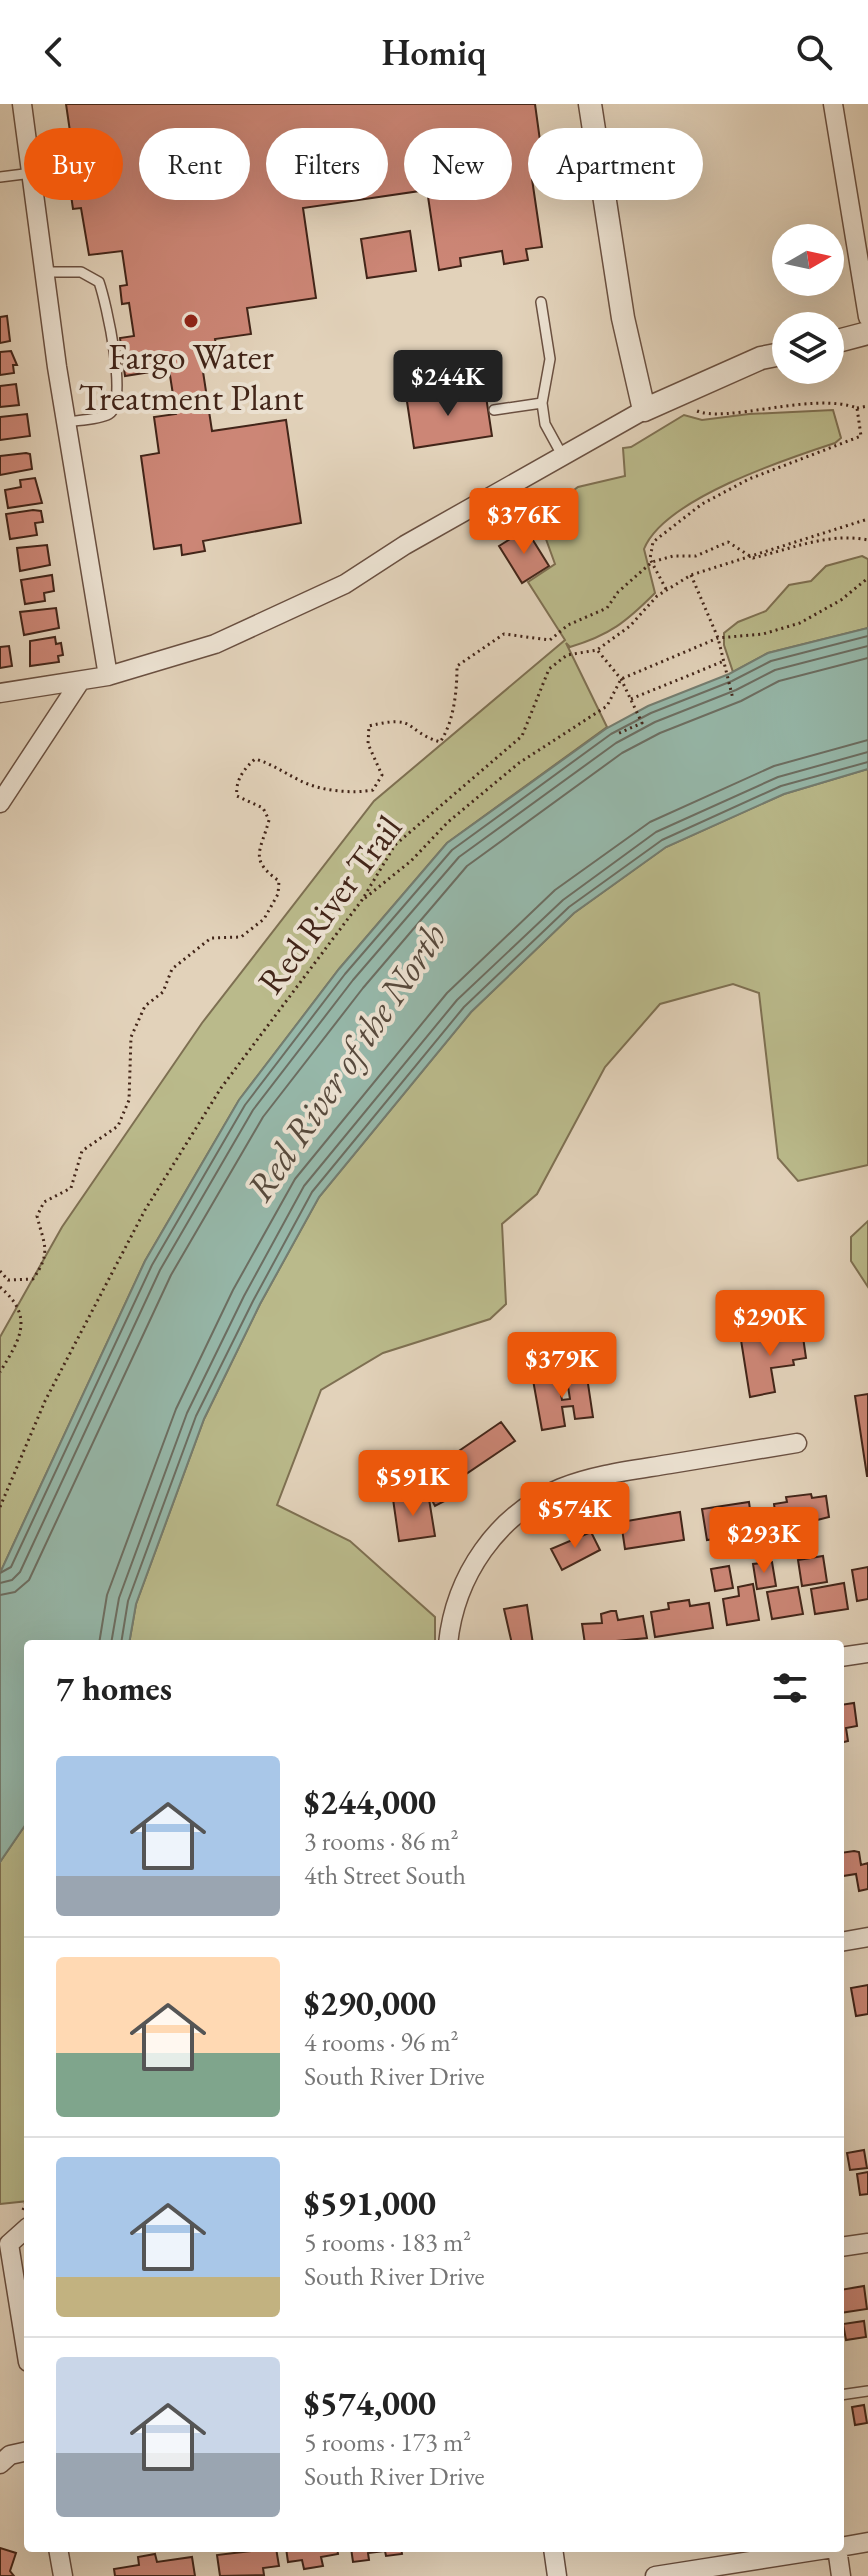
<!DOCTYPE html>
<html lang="en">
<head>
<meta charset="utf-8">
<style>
  body { margin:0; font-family:"EB Garamond",serif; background:#f6f6f6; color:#222; height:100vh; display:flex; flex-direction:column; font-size:30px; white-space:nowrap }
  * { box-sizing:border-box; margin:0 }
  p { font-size:26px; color:#767676 }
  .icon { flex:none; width:44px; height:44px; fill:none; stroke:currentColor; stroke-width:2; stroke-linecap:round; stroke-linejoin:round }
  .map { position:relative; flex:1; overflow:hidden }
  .details { position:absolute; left:24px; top:1536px; width:820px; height:912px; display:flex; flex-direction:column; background:#fff; border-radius:8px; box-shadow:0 8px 32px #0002 }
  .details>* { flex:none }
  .guide { position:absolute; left:24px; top:24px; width:820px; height:72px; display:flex; gap:16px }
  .needle { width:52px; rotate:81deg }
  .tools { position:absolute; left:772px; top:120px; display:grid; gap:16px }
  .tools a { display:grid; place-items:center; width:72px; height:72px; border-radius:50%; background:#fff; box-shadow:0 8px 32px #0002; font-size:40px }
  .price { position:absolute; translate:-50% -68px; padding:0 18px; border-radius:8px; background:#ea580c; color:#fff; font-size:26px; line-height:52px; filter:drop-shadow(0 2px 4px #0008) }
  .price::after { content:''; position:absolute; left:50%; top:48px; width:24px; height:18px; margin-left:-12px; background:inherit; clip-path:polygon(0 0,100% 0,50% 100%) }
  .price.on { background:#222; color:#fff }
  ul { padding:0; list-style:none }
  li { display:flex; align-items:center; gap:24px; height:200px; padding:0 32px }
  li+li { border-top:2px solid #e0e0e0 }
  li span { display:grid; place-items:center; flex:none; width:224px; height:160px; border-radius:8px; color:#555 }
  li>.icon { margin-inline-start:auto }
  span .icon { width:96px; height:96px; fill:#fffc; stroke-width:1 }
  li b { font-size:34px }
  h2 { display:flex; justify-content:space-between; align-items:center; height:96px; padding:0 32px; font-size:34px }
  .tag { padding:0 28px; border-radius:36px; background:#fff; box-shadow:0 8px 32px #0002; font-size:28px; line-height:72px }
  .tag.on { background:#ea580c; color:#fff }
  header { display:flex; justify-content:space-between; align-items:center; height:104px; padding:0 32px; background:#fff; font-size:36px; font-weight:600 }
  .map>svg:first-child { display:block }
  .green { fill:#baba8b; stroke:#7e7052; stroke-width:2 }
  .water { fill:#96b8aa; stroke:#747d70; stroke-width:2 }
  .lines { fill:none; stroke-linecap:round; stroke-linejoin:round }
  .shore { stroke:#6c6e62; stroke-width:2 }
  .building { fill:#cc8676; stroke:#422519; stroke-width:2 }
  .service-casing { stroke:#6a5041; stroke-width:12 }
  .minor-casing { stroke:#6a5041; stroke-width:21 }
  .tertiary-casing { stroke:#6a5041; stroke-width:25 }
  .path { stroke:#422519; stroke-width:3; stroke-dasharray:2 4; stroke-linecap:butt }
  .service { stroke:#ece2d2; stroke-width:9 }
  .minor { stroke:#ece2d2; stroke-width:18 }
  .tertiary { stroke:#ece2d2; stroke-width:22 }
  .poi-dot { fill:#8f2418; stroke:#ece2d2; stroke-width:3 }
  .labels { text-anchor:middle; stroke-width:8; stroke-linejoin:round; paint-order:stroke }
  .poi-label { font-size:36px; fill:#422519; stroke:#ece2d2 }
  .street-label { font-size:36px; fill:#422519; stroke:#ece2d2 }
  .water-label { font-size:38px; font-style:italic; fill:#574a3d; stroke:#ece2d2 }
</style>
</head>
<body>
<header><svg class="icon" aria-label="back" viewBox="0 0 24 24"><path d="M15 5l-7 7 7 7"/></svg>Homiq<svg class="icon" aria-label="search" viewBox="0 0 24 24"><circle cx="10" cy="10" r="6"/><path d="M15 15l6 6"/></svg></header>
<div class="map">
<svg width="868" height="2472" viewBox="0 0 868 2472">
  <rect width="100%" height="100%" fill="#e2d2ba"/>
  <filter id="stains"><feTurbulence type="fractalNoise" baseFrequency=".0025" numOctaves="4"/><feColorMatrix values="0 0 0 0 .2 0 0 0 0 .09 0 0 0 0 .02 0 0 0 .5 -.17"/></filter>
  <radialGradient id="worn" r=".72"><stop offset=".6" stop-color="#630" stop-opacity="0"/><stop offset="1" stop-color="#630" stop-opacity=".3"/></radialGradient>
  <path class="green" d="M833,306L841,334L835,339C786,355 664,395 644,445L655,489C626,518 610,531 570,543L566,539L607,623L447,739L339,865L239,996L145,1157L0,1469V1233L62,1123L202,919L374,697L565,536L528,478L555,460L538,413L578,383L625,372L623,344L631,343L684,311L702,316L749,310Z
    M862,452L868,455V524L768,549L733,568L724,541V529L738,518L766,507L789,481L811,477L826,462Z
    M868,665V1061L798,1077L778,1054L759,889L733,880L660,900L605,963L537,1090L502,1120L506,1200L490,1215L383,1249L321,1286L277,1401L350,1437L435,1513V1540H129L136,1500L204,1315L260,1200L319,1093L471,908L574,809L666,743L784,690Z
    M868,1117V1183L851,1157V1133Z
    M28,1717V2097L0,2100V1758Z"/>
  <path class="water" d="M868,524V665L784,690L666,743L574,809L471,908L319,1093L260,1200L204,1315L136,1500L129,1540H28V1717L0,1758V1469L145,1157L239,996L339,865L447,739L607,624L648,602L729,570L768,549Z"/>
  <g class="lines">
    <path class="shore" d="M0,1469L11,1463L152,1161L245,1001L345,870L452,746L611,630L651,609L732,577L771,557L868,532
      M0,1479L12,1476L20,1468L160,1166L253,1006L353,876L459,753L616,639L655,618L736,586L775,566L868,542
      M0,1491L15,1488L29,1476L171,1171L263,1013L363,884L467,762L622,649L660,629L741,597L779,577L868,554
      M99,1540L107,1491L176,1305L233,1186L295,1075L447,889L555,786L650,718L774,662L868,636
      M111,1540L119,1494L187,1309L244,1192L304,1082L457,896L563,796L656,728L778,673L868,648
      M121,1540L128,1497L196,1312L253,1197L312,1088L464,903L569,803L662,736L781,682L868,658"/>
  </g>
  <path class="building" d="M66,0H535L545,73L532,75L542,143L526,145L528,156L504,160L502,147L460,154L461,162L439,166L427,86L303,104L316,194L247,204L251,230L215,235L219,258L202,261L212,327L286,316L301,419L203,437L205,447L182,451L181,441L154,445L141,352L159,349L154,313L176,310L169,265L125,272L120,234L134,232L129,199L122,200L120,182L127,181L122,147L89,151L81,104L73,105L65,50L73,48Z
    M410,127L416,167L367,174L361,135Z
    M7,212L10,237L0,239V213Z
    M11,247L17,261H13L14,269L0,271V248Z
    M16,280L19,301L0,303V282Z
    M438,286L439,293L485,286L492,332L414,344L406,291Z
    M27,310L30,332L0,336V313Z
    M26,349L30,350L32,365L0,371V352Z
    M35,374L42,399L8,404L5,386L21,383L20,376Z
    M33,406L41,407L43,418L35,419L37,431L10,435L6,410Z
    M526,425L549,462L522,479L499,442Z
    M47,441L50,461L20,467L17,444Z
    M52,471L54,487L44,489L45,497L25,500L21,476Z
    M56,504L59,524L24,531L20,508Z
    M55,533L56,540L61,539L63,551L58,552L59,558L30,562V537Z
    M9,542L12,562L0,564V543Z
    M802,1226L806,1254L793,1256L794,1261L771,1264L775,1288L750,1293L741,1236Z
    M583,1270L587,1273L593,1313L575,1315L573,1302L562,1303L565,1322L542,1326L533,1276L557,1272L562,1296L570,1295L567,1276Z
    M868,1290V1372H867L855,1292Z
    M501,1318L515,1337L466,1370L453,1351Z
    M444,1368L456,1391L435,1402L423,1379Z
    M811,1390L812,1394L826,1392L829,1413L790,1423V1419L777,1421L774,1400L787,1398L786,1393Z
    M417,1391L418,1397L429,1395L435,1432L399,1437L393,1395Z
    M749,1398L752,1420L726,1424L728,1433L707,1436L702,1405Z
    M680,1408L684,1436L625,1445L621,1418Z
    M591,1428L600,1446L562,1466L551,1445Z
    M823,1452L827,1478L802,1482L798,1456Z
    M772,1458L776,1482L757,1485L753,1460Z
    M729,1462L733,1484L715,1487L711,1465Z
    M868,1463V1495L857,1497L852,1466Z
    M844,1479L848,1505L815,1510L811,1485Z
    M753,1480L759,1516L727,1521L723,1495L739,1492L738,1483Z
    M798,1483L803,1510L772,1515L767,1488Z
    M689,1496L690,1502L709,1499L713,1524L655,1533L651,1508L669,1505L668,1499Z
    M527,1501L533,1540H512L504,1505Z
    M611,1507H616L618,1516L643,1512L647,1534L585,1540L582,1520L602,1519L601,1510Z
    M854,1599L857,1622L846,1624L848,1637L840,1639V1601Z
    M854,1747L859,1748L861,1761L868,1759V1785L859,1787L856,1770L843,1772L840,1749Z
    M868,1881V1910L856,1912L851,1884Z
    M864,2046L867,2064L850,2066L847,2049Z
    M868,2068V2090L860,2091L857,2070Z
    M864,2182L867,2205L840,2209V2186Z
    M864,2217L866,2233L846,2236L843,2220Z
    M864,2301L867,2319L855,2321L852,2303Z
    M0,2444L16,2449L10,2467L14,2472H0Z
    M276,2444L279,2462L263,2464L264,2471L220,2472L217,2451Z
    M286,2444H337L338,2450L321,2453L323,2462L304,2465L302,2456L288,2458Z
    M351,2444H401L402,2450L386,2452L385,2447L368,2449L369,2456L353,2458Z
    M155,2450L157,2458L192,2453L195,2472H115L114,2465L139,2461L138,2453Z"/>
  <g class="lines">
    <defs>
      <path id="service" d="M0,73L32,69
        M45,168H81L99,178C106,198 129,299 109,310C98,316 79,316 66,318
        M541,198L550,255L542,299L545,320L562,351
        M494,306L542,299
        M840,2291L868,2287"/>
      <path id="minor" d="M22,0L57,263L108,572
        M833,0L868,213
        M0,589L108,572L215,540L345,480L405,441L644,306
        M0,699L79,579
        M448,1540C455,1472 497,1410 561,1384C596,1370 634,1366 670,1360C712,1353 755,1346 797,1339
        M840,1553L868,1549
        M840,1838L868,1833
        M28,2123L9,2140L28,2258
        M840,2143L868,2139
        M0,2360L10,2351L28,2347
        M840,2443L868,2438
        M58,2444L63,2472
        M553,2444L557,2472
        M837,2444L841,2472
        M655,2472L833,2444"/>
      <path id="tertiary" d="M590,0L623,214L644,306L761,254L786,249
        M830,239L868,229"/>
    </defs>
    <use href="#service" class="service-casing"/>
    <use href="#minor" class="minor-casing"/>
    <use href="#tertiary" class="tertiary-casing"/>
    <path class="path" d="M857,304L868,302
      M691,471L718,534L733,595
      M666,485L650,455L653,438L702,400L749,375L861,332L857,304C812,287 723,321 695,306
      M598,547L621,575L642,619L617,630
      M631,595L724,557
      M365,794L411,757L448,718L519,659L607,602L621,575L718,534L763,530L800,519L841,496L868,474
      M0,1167L8,1176L33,1175C52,1148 44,1141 37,1112L44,1098L71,1084L82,1047L118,1022L129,996L131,933L145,902L163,888L172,865L211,834L241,833L264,815L278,790L279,777C248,755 261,747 269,716L263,704L237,692C235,676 244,665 255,655C272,660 283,668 299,676C319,687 352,690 373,686L382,671L368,640L369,622C419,610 402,626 440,638C454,618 457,587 457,562L504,530L550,536L568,521L607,504L618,488L652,458L673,452H696L728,438L753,454C791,445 829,428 868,436
      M0,1183C35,1213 20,1235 0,1268
      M0,1403L45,1297L145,1106L221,984L362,796L395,741L522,632L549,565L567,551L597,546L630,522L657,492L691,471L868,415
      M23,2106L28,2092"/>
    <use href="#service" class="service"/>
    <use href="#minor" class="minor"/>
    <use href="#tertiary" class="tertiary"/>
  </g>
  <circle class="poi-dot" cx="191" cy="217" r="8"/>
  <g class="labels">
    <g class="poi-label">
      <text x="191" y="265">Fargo Water<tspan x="191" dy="41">Treatment Plant</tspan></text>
    </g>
    <g class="street-label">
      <text transform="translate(329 800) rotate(-53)" y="13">Red River Trail</text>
    </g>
    <g class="water-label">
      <text transform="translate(346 958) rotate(-56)" y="13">Red River of the North</text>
    </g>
  </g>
  <rect width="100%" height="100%" filter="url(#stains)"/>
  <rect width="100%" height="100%" fill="url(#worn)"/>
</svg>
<div class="tools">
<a><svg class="needle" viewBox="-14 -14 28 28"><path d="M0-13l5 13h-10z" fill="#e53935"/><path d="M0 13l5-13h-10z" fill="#767676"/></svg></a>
<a><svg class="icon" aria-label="layers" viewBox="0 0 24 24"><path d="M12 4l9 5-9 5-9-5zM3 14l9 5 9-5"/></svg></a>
</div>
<b class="price on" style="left:448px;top:314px">$244K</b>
<b class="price" style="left:524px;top:452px">$376K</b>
<b class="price" style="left:770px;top:1254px">$290K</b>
<b class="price" style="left:562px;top:1296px">$379K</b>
<b class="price" style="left:413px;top:1414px">$591K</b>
<b class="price" style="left:575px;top:1446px">$574K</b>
<b class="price" style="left:764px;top:1471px">$293K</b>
<div class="guide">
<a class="tag on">Buy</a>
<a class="tag">Rent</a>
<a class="tag">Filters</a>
<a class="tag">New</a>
<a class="tag">Apartment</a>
</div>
<section class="details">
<h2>7 homes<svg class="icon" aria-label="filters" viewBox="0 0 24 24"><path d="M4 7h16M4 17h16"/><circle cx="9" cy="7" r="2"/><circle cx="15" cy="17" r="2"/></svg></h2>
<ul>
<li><span style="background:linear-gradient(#a9c7e8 75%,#9aa5b1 0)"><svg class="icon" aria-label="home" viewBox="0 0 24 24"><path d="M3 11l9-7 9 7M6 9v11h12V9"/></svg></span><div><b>$244,000</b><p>3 rooms · 86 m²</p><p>4th Street South</p></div></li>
<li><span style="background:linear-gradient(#ffd9b3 60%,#7fa58c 0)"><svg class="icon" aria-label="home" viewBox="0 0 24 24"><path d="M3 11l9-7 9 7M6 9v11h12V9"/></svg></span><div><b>$290,000</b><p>4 rooms · 96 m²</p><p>South River Drive</p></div></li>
<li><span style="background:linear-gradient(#a9c7e8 75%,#c2b280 0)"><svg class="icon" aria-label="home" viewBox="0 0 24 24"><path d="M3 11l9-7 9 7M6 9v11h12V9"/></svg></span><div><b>$591,000</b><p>5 rooms · 183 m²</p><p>South River Drive</p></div></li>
<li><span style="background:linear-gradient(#c9d6e8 60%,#9aa5b1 0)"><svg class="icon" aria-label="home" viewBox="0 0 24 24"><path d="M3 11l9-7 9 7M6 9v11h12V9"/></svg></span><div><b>$574,000</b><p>5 rooms · 173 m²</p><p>South River Drive</p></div></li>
</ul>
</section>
</div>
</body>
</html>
